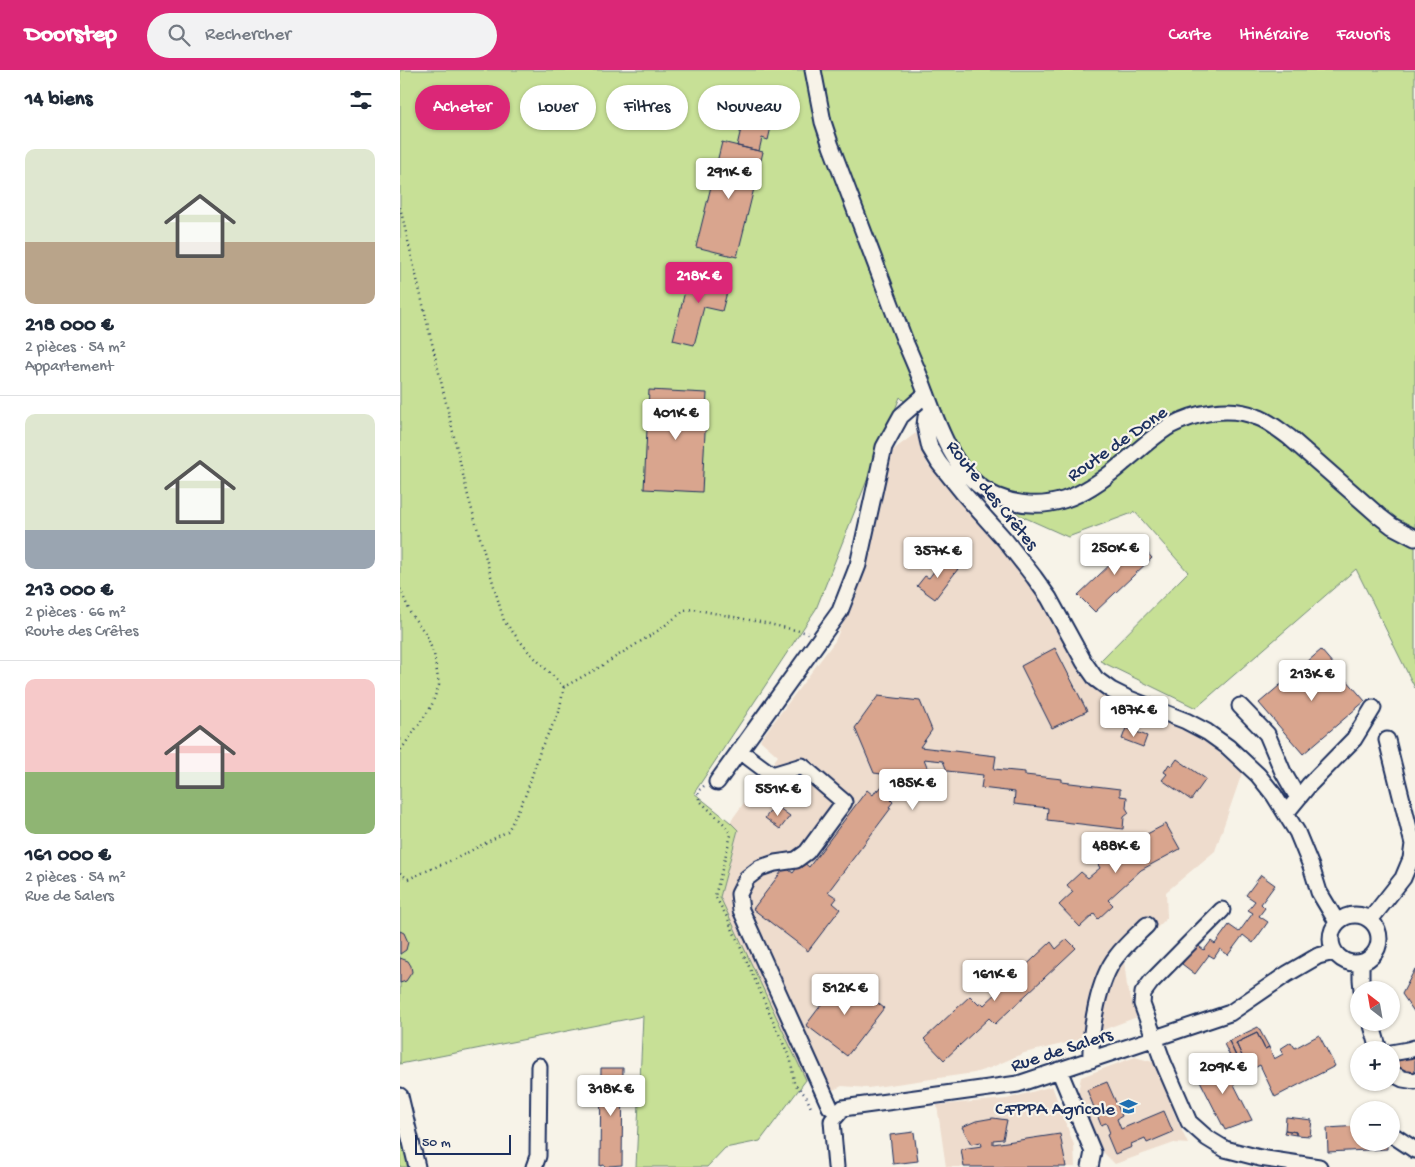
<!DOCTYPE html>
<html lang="fr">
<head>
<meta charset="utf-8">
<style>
  body { margin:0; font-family:"Gochi Hand",sans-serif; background:#f2f2f3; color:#1f2937; height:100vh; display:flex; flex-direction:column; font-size:19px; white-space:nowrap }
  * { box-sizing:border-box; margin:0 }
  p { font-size:16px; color:#747a83 }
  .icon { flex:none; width:28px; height:28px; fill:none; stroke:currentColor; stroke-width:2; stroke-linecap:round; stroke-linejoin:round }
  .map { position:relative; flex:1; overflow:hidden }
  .panel { display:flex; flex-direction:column; background:#fff; width:400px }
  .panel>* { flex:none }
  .banner { position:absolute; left:15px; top:15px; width:475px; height:45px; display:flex; gap:10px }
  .needle { width:32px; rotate:329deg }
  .tools { position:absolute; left:950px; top:911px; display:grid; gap:10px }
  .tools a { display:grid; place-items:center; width:50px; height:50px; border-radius:50%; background:#fff; box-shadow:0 1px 4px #0004; font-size:25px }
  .scale { position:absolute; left:15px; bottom:12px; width:96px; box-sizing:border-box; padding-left:5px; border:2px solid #1b2f5e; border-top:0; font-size:14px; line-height:18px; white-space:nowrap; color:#1b2f5e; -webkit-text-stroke:4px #f7f3e8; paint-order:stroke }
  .price { position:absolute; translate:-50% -42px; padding:0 11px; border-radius:5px; background:#fff; color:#222; font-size:16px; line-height:32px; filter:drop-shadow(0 1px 2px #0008) }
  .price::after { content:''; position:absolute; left:50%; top:30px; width:15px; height:11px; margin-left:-8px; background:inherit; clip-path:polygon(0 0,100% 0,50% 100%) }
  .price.current { background:#db2777; color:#fff }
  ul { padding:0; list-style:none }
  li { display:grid; align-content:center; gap:10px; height:265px; padding:0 25px }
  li+li { border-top:1px solid #e0e1e3 }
  li span { display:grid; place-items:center; height:155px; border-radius:10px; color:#555 }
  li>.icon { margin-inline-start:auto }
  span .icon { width:90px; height:90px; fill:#fffc; stroke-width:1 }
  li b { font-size:21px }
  h2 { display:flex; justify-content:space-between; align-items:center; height:60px; padding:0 25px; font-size:21px }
  .chip { padding:0 18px; border-radius:22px; background:#fff; box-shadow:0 1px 4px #0004; font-size:18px; line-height:45px }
  .chip.current { background:#db2777; color:#fff }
  header { display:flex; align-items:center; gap:30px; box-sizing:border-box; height:70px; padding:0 25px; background:#db2777; color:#fff }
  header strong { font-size:24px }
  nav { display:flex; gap:28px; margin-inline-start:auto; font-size:18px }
  .search { width:350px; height:45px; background:#f2f2f3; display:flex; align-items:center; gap:12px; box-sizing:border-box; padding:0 18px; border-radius:28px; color:#747a83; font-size:19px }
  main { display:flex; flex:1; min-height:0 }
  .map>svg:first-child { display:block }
  .built { fill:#eedccd }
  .green { fill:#c7e096; stroke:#71887a }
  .building { fill:#d9a58e; stroke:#1b2f5e }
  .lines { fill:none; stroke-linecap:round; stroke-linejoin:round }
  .minor-casing { stroke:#1b2f5e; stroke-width:19 }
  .path { stroke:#1b2f5e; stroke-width:2.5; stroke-dasharray:1 4; stroke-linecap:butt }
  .minor { stroke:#f7f3e8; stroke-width:15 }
  .labels { text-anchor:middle; stroke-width:4.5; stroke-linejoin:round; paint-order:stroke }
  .street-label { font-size:19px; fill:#1b2f5e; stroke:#f7f3e8 }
  .poi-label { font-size:19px; fill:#1b2f5e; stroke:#f7f3e8; text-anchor:end }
</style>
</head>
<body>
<header>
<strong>Doorstep</strong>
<div class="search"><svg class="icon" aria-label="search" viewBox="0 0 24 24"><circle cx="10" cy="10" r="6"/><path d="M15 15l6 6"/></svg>Rechercher</div>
<nav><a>Carte</a><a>Itinéraire</a><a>Favoris</a></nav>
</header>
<main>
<section class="panel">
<h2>14 biens<svg class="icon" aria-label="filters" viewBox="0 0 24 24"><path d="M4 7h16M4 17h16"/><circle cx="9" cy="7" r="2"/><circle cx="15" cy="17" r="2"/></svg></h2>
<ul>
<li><span style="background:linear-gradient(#dfe7d0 60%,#b9a48a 0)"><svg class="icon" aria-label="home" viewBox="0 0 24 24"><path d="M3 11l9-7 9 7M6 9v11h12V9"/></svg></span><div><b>218 000 €</b><p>2 pièces · 54 m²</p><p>Appartement</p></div></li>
<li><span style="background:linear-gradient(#dfe7d0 75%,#9aa5b1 0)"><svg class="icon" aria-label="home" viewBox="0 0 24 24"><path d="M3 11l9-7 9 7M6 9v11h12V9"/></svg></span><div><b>213 000 €</b><p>2 pièces · 66 m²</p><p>Route des Crêtes</p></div></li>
<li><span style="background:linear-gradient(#f6c9c9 60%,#8fb573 0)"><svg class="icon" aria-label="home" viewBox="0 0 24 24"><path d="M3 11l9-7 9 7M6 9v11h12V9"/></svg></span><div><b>161 000 €</b><p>2 pièces · 54 m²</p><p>Rue de Salers</p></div></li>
</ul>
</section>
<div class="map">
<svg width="1015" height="1097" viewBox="0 0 1015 1097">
  <rect width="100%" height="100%" fill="#f7f3e8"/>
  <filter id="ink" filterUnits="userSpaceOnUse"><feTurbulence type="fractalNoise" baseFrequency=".02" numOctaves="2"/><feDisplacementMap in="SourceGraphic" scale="10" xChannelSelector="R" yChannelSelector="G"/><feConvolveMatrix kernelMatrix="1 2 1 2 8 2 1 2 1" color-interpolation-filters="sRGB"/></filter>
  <g filter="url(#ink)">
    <path class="built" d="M516,363L528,395L559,427L647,538L683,603L701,623L734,640L769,652L803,668L842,703L815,781L766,822L767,848L724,890L727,916L737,947L671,972L624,983L590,998L574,1003L468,1018L442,1016L420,1026L411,1008L406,1010L320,827L338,761L330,752L378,686L360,670L435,571L461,510L493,380Z
      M735,987L760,994L774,1033L773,1041L788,1074L774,1073L715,1094L703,1082L678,1022L681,1007Z
      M652,1016L674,1075L675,1097H546L537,1035L607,1029Z"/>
    <path class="green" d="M0,0H1015V618L956,499L796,638L700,591L788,502L735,442L668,467L619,445L500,327L416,539L294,723L330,752L338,760L320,827L406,1010L360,1071L325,1078L307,1097H236L243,946L0,994Z
      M0,1057L10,1097H0Z"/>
    <path class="building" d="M343,50L371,57L368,70L362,68L359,81L337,76Z
      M322,72L363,82L337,187L296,177Z
      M290,201L330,211L322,241L304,237L294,275L273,270Z
      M249,320L307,323L302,422L244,419Z
      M736,470L752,488L695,542L678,525Z
      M544,488L558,499L535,529L517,516L525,506L529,508Z
      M655,578L687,641L652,658L621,596Z
      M921,580L965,631L903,684L859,633Z
      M478,626L520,631L532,660L520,677L596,686L594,699L625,702V705L662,709V712L720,719V726L727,727L726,738L729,743L724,747L723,759L647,750L648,738L614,734L615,722L581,718L583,705L547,701L543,691L524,689L528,699L519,711L507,710L491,730L493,732L489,737L491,738L428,822L437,828L433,833L440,839L408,881L353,839L385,797L393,803L402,791L409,797L467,720L473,725L477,719L478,721L490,706L489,705L474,703L455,658Z
      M726,658L747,666L743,677L722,669Z
      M777,689L806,709L791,730L762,710L767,704L764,702L769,694L772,696Z
      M375,735L390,746L380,759L365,748Z
      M766,754L780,779L741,800L708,830L713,835L698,849L694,844L680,857L659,835L673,822L667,815L681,802L688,808L700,798L696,791Z
      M861,805L875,815L861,834L865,838L859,846L868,852L853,873L843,865L828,885L820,879L814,888L809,885L795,904L782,894L796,874L804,880L811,871L815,874L829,855L839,862L853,843L848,840L855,831L846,825Z
      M0,861L4,863L8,872L6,880L0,884Z
      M667,869L676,878L595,954L589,948L544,990L524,969L570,926L579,935L582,933L584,935L651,872L656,879Z
      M0,888L8,891L11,896L12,902L6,911L0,913Z
      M1015,899V943L1002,924Z
      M443,906L484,938L447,986L406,955Z
      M858,957L869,977L865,979L857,963L836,973L842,986L837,989L829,971Z
      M857,963L865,979L869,977L874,989L883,984L880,979L891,972L895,978L919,965L935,996L875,1027L860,995L849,1001L836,973Z
      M829,971L841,996L836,998L824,974Z
      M1015,986V1002L1006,1004L996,997V992L998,991Z
      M821,989L852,1050L825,1060L795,1001Z
      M959,990V1001L953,993Z
      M201,998H223L222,1095L209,1096L208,1097H205L204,1095L200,1096Z
      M707,1012L722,1046L717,1049L721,1059L764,1041L773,1062L747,1073L745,1068L731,1074L732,1077L715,1084L707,1065L710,1063L706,1053L701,1055L687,1020Z
      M886,1047L912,1050L910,1066L896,1065V1062L885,1060Z
      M593,1048L607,1050L603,1069L593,1070V1074L660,1064L666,1097H564L561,1079L582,1076L581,1072L571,1074L562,1057L576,1051Z
      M959,1056V1072H987V1079L928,1082L927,1058Z
      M885,1060L896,1062V1065L884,1063Z
      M514,1062L518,1091L493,1094L490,1065Z"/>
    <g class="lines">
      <defs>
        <path id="minor" d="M413,0L423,52L431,76C456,142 481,208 506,274C513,290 520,306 526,323C534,344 541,365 553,385C563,402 578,418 596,426C646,447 685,426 723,393C738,381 753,366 770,356C783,349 798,344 813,342C828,340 843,341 857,347C869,351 879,360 889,367L979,446L992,456L1015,468
          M532,342L526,347L525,355L527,365L530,378L539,393L564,424L605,470L634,507L649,528L684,592L696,609L711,620L727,628L786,651L807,662L828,677L858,705L874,725L897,762L911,796L919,822L937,852
          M840,636L867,664L883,702L898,728
          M340,681L372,705L402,696L444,732L407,782L396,790L375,793L360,798L347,808L339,824L341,840L430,1037
          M317,712L440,541L458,495L484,377L501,346L526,324
          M886,743L909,715L954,669L973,638
          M822,840L751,912L743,923L742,934L763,992L789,1052L807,1068L825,1079L860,1088L919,1097
          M931 869a24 24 0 1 1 48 0a24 24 0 1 1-48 0Z
          M970,850L1003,808L1011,789L1013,774L987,670
          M961,893V909L962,920
          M971,952L979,980
          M991,983L1008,980L1015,978
          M691,990C690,960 698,909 717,886C725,875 737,865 747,855
          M659,1000L693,1082L690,1097
          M991,1003L1003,1009L1015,1011
          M0,1026L17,1097
          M994,1066L1015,1080
          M134,1097L138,1086L139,996
          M436,1097L432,1051L443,1038L618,1014L830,943L887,904L918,886L934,882"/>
      </defs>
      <use href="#minor" class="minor-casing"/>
      <path class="path" d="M0,137L68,426L104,551L128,581L164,617
        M0,519L11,544L26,564L34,584L39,615L31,637L0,681
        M304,716L298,721L299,730L324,754L331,765L315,826L327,847L391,991L394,1013L406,1026L412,1040
        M0,803L8,809L59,787L108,761L126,724L141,678L159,642L164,617L198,598L259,560L285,540L293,539L365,553L408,563"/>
      <use href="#minor" class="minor"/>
    </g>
  </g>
  <defs>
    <symbol id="university-bare" viewBox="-9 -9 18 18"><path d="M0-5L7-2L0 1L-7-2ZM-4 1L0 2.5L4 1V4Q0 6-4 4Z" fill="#1f6fb2" stroke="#f7f3e8" stroke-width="2.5" paint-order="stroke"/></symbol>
  </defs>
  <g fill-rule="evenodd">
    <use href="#university-bare" x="716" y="1024" width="25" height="25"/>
  </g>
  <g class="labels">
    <g class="street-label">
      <text transform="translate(716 372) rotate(-35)" y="7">Route de Done</text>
      <text transform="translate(594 424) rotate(51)" y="7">Route des Crêtes</text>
      <text transform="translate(661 978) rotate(-18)" y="7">Rue de Salers</text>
    </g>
    <g class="poi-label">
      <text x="715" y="1044">CFPPA Agricole</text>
    </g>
  </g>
</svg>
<div class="tools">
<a><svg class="needle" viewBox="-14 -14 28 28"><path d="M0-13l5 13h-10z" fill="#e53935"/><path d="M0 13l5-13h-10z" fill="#747a83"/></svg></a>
<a>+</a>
<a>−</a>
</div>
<div class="scale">50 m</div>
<b class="price" style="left:329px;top:130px">291K €</b>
<b class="price current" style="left:299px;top:234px">218K €</b>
<b class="price" style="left:276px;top:371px">401K €</b>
<b class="price" style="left:715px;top:506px">250K €</b>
<b class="price" style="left:538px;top:509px">357K €</b>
<b class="price" style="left:912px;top:632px">213K €</b>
<b class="price" style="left:734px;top:668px">187K €</b>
<b class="price" style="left:513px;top:741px">185K €</b>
<b class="price" style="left:378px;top:747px">551K €</b>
<b class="price" style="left:716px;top:804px">488K €</b>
<b class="price" style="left:595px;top:932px">161K €</b>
<b class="price" style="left:445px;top:946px">512K €</b>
<b class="price" style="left:823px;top:1025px">209K €</b>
<b class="price" style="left:211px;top:1047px">318K €</b>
<div class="banner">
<a class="chip current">Acheter</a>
<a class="chip">Louer</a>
<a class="chip">Filtres</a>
<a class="chip">Nouveau</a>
</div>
</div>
</main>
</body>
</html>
